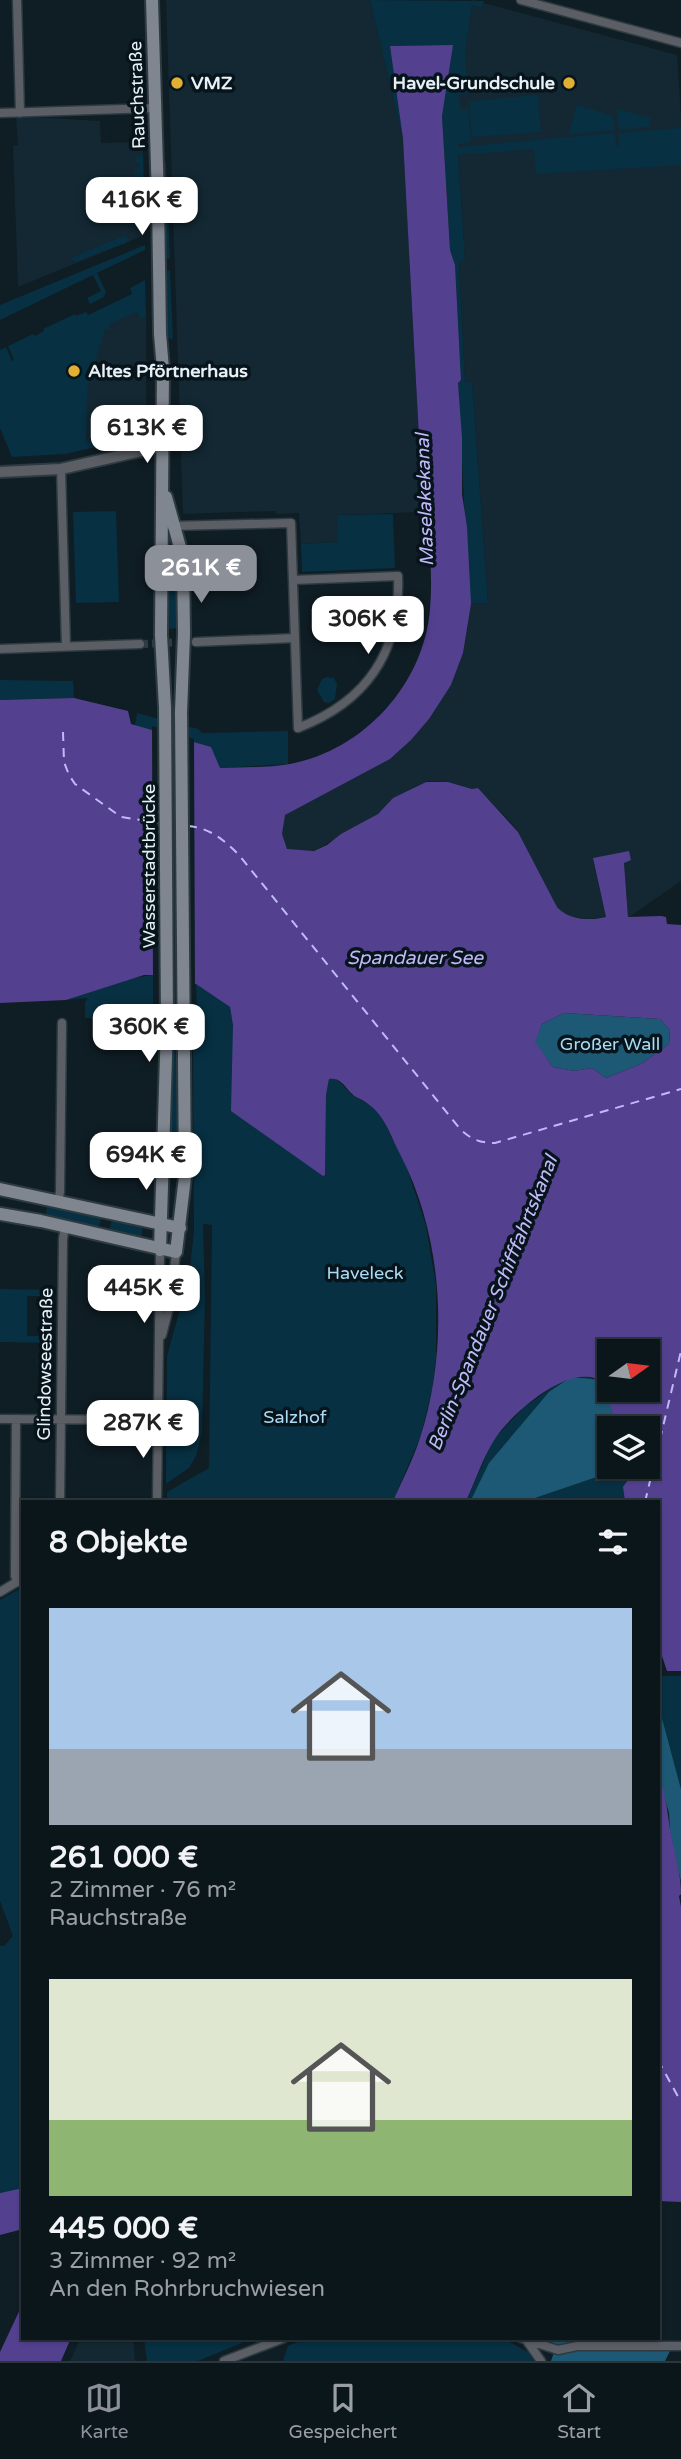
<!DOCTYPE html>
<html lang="de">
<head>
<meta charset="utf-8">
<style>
  body { margin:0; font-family:"Varela Round",sans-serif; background:#192328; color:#f1f3f6; height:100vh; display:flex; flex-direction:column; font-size:26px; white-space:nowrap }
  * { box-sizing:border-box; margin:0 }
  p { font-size:23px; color:#9a9fa3 }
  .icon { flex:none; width:38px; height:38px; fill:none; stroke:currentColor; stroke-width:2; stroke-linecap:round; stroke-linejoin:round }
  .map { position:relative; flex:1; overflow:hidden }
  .side { position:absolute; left:21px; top:1500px; width:639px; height:840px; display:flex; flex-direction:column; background:#0b161b; border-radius:0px; box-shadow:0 2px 5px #0004,0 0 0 2px #2b353a }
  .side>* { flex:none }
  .needle { width:46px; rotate:76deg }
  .buttons { position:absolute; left:597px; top:1339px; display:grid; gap:14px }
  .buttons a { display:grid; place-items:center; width:63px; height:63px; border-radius:0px; background:#0b161b; box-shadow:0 2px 5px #0004,0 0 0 2px #2b353a; font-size:35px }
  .price { position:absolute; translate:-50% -60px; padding:0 16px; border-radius:14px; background:#fff; color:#222; font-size:23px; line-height:46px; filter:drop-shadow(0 2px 4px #0008) }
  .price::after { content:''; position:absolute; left:50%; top:42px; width:21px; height:16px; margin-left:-10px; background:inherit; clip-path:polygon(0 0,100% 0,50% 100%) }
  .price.on { background:#8c9099; color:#fff }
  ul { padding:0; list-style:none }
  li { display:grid; align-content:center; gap:14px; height:371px; padding:0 28px }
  li span { display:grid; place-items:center; height:217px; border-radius:0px; color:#555 }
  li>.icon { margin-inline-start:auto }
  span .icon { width:126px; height:126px; fill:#fffc; stroke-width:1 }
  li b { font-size:30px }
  h2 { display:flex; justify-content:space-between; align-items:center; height:84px; padding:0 28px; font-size:30px }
  .tab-bar { display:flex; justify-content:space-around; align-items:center; height:98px; border-top:2px solid #2b353a; background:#0b161b; font-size:19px; color:#9a9fa3 }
  .tab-bar a { display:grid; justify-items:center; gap:4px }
  .tab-bar .on { color:#8c9099 }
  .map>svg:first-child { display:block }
  .built { fill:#132833 }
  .green { fill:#073042 }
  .forest { fill:#1d5874 }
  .water { fill:#53418f; fill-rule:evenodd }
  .pier { fill:#0f1d24 }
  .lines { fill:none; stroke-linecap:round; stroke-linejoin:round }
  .ferry { stroke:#c2b9fb; stroke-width:2; stroke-dasharray:9 7; stroke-linecap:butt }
  .minor-tunnel { stroke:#2f3d43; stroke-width:8; stroke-dasharray:8 4; stroke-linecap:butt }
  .minor-casing { stroke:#2d3b41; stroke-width:11 }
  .tertiary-casing { stroke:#2d3b41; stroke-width:14 }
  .secondary-casing { stroke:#2d3b41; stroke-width:16 }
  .minor { stroke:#5b5f65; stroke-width:8 }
  .tertiary { stroke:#5b5f65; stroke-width:10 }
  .secondary { stroke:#808690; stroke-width:12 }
  .secondary-bridge-casing { stroke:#2d3b41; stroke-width:16; stroke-linecap:butt }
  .secondary-bridge { stroke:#808690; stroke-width:12 }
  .poi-dot { fill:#e1af34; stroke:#07141b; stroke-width:2.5 }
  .labels { text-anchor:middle; stroke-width:7; stroke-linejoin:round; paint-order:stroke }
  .poi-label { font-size:18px; font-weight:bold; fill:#e6f0f5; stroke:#07141b; text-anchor:start }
  .street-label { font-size:18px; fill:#e6f0f5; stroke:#07141b }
  .park-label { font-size:18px; fill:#abdbf5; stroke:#07141b }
  .water-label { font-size:19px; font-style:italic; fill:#c2b9fb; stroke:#07141b }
</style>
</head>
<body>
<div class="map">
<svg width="681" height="2361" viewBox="0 0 681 2361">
  <rect width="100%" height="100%" fill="#0f1d24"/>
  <path class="built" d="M166,0H370L403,139L423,512L338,515V542L301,544L299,513L276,514L275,511L183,514Z
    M473,0L677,55L681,117V881L628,918L624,862L593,859L606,917L586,919L565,915L557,907L516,828L478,788L472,789L448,782L427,781L393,798L378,814L316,850L300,851L287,849L281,834L284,815L390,759L411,740L429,719L451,685L463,653L471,604L488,603L472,383H465L459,261L465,259L455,111Z
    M16,116L100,121L101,143L143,142L145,235L18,287L13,146L18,145Z
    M146,306V431L143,436L65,454L104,326Z
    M81,2338H133L135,2361H70Z"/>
  <path class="green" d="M370,0L484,1L482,8L472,5L465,53L468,93L459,95L460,109H468L471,142L458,144V147L615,133L616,146H619V133L681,128V165L536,174L534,149L458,155L465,259L459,262L465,382L472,383L488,603L471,604L469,601C465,527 462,457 458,383L461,380L455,265L450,250L442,116L452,45L390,46L403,139Z
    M538,95L541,132L472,137L469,101Z
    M577,105L613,116L615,130L569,134Z
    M617,109L651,118L649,127L619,130Z
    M138,156H143L145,231L139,230L137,226L136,197L141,196L140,178H135V169H140V162H135Z
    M166,162L170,259L163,258L161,164Z
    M123,236L128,238L126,243L75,262L71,258Z
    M145,245V250L97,273L106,292L104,297L90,304L87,298L101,291L93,275L0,320V305Z
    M170,270L173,338L172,339L164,337L163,271Z
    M145,280L146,317L140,318L137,312L109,324L110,329H105L87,389L86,441L94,442L96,447L65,454L12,457L0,428V350L6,347L12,361L14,360L8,346L33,334L35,336L44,331L43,329L75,314L76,316L86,312L88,315L132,294L130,288Z
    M116,511L119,602L76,603L73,512Z
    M393,514L395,568L302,572L301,544L338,542L337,515Z
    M177,552L180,628L165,629V553Z
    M327,677L334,678L337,684L335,699L329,703L324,702L317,690L322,679Z
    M0,680L73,681L74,698L0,700Z
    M137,713L198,729L202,733L288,731V764L220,768L135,725Z
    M153,975V1020L150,1019L149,1026H143L142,1033L98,1032V1018H85V1002L88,998L66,1000L132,978Z
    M196,984L230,1007L233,1025L323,1176L325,1174L326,1095L329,1079L336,1078L352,1095L378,1110L406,1165L426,1226L436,1285V1359L432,1390L420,1438L393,1501H167V1492L209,1468L212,1225L203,1224L205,1296L202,1432L196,1456L189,1468L166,1484L167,1356L189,1277L194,1231L193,1048H198Z
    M171,1032L180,1035V1172H171L168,1136Z
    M48,1203L102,1216L98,1230L45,1217Z
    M112,1219L143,1224L141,1241L109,1232Z
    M0,1289L55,1290V1296H27V1336H55L54,1343L0,1342Z
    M587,1376L599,1382L618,1428H609V1466L627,1467L625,1501L466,1502L493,1440L524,1407L560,1382Z
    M23,1587V2188L0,2193V1946H4L13,1936L0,1901V1600Z
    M663,1676H681V1789L658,1703V1680Z
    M144,2338H254L198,2361H147Z
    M308,2338H503L529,2353L534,2361H283L288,2346Z"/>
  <path class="forest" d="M564,1013L660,1019L670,1030L669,1044L641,1064L606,1078L592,1068L574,1071L553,1067L534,1042L542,1024Z
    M571,1377L602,1380L618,1428H609V1466L623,1467V1468L526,1501L470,1502L489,1463L549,1392Z
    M658,1703L681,1789V1882L670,1831L669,1813L658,1775Z
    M551,2338H622L620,2349L670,2351L665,2361H551L554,2352Z"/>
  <path class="water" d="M453,45L442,116L450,250L455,265L461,380L458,383L462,438V494L467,527L471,604L463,653L451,685L429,719L411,740L390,759L285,815L282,834L287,849L314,851L327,845L341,834L378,814L393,798L426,782H448L472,789L478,788L518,832L557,907C568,920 590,921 606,917L593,858L629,851L631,860L624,863L628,917L661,916L666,917L667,924L681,925V1671H667L662,1656L658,1657V1502L625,1501L623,1487L627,1481V1467L648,1466V1428H618L604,1389L594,1378C563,1368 508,1416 493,1442C482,1460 475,1482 466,1501H393C402,1481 413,1460 420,1438C449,1349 444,1240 401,1156C388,1131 384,1110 358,1098C346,1092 343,1076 329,1079L326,1095L325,1175L323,1176L231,1111L233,1025L230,1007L196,984L153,975H144L66,1000L0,1003V700L74,698L128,711L131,724L211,747L220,768C243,767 267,768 290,764C364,750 424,684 430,609C433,577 429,544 428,513L423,512L403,139L390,46ZM564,1013L660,1019L670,1030L669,1044L641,1064L606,1078L592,1068L574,1071L553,1067L535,1042L542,1024ZM609,1351H648V1390H609Z
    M658,1775C667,1795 667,1814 671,1834C675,1854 681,1874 681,1894L679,1896L681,1907V2202L658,2201Z
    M23,2188V2229L0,2235V2193Z
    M23,2303V2338H71L61,2361H0V2352Z"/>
  <path class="pier" d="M152,726L194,739L195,987L153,978Z"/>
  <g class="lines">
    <path class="ferry" d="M63,732L64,762L69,775L75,784L121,817L161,823
      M188,826C210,828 223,839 239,855L461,1130C472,1140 481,1143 495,1143L681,1089
      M645,1502L681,1351
      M658,2060L681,2102"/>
    <path class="minor-tunnel" d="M140,644L186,642"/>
    <defs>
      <path id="minor" d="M17,0L20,113
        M521,0L681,43
        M0,113L155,108
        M61,469L66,646
        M171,526L291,523C293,591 296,659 298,728C368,701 401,651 398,576L293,580
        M196,642L295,638
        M0,649L140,644
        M58,1202L60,1192L62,1023
        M162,1335L171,1300L176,1252
        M0,1419L158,1420
        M16,1419L15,1576L18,1582
        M60,1502L63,1239L65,1227
        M157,1502L160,1250
        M0,1592L20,1580
        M521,2338L558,2350L577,2346H681
        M527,2341L541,2361
        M224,2361L284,2338"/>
      <path id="tertiary" d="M0,472L61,469L163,446"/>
      <path id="secondary" d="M152,0L158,200L160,334L163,369L161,635
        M166,497L183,558L184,634
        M0,1189L180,1228
        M0,1214L41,1221L176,1252L185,1177L181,712
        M160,1250L167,1024L165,708"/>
    </defs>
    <use href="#minor" class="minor-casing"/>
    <use href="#tertiary" class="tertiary-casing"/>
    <use href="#secondary" class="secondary-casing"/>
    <use href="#minor" class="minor"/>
    <use href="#tertiary" class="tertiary"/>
    <use href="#secondary" class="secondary"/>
    <defs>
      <path id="secondary-bridge" d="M161,635L165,708
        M181,712L184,634"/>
    </defs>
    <use href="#secondary-bridge" class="secondary-bridge-casing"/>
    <use href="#secondary-bridge" class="secondary-bridge"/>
  </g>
  <g class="poi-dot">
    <circle cx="177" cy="83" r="7"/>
    <circle cx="569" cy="83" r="7"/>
    <circle cx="74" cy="371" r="7"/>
  </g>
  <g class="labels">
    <g class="poi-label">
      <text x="191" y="89">VMZ</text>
      <text x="555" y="89" text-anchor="end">Havel-Grundschule</text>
      <text x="88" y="377">Altes Pförtnerhaus</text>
    </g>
    <g class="street-label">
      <text transform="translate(137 95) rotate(-92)" y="6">Rauchstraße</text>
      <text transform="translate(149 866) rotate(-90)" y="6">Wasserstadtbrücke</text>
      <text transform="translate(45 1364) rotate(-89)" y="6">Glindowseestraße</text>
    </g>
    <g class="park-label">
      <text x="610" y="1050">Großer Wall</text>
      <text x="365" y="1279">Haveleck</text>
      <text x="295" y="1423">Salzhof</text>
    </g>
    <g class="water-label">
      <text transform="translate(424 500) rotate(-92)" y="7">Maselakekanal</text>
      <text x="415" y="964">Spandauer See</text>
      <text transform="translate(492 1303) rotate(-68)" y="7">Berlin-Spandauer Schifffahrtskanal</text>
    </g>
  </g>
</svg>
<div class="buttons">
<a><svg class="needle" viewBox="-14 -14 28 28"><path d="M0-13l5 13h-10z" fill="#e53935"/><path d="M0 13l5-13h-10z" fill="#9a9fa3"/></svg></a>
<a><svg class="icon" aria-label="layers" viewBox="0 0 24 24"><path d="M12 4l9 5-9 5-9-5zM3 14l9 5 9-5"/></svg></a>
</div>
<b class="price" style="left:142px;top:237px">416K €</b>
<b class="price" style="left:147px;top:465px">613K €</b>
<b class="price on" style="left:201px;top:605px">261K €</b>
<b class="price" style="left:368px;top:656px">306K €</b>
<b class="price" style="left:149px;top:1064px">360K €</b>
<b class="price" style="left:146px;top:1192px">694K €</b>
<b class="price" style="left:144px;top:1325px">445K €</b>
<b class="price" style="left:143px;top:1460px">287K €</b>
<section class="side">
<h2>8 Objekte<svg class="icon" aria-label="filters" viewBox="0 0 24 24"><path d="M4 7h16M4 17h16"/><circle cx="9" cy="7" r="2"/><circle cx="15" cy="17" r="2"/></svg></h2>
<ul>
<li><span style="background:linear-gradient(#a9c7e8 65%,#9aa5b1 0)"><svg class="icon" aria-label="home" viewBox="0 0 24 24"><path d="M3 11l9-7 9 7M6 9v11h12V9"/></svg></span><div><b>261 000 €</b><p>2 Zimmer · 76 m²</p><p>Rauchstraße</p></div></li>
<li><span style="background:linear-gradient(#dfe7d0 65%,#8fb573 0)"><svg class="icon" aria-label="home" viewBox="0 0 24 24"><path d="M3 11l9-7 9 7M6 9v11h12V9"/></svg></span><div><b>445 000 €</b><p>3 Zimmer · 92 m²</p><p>An den Rohrbruchwiesen</p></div></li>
</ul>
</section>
</div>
<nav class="tab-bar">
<a class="on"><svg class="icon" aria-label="map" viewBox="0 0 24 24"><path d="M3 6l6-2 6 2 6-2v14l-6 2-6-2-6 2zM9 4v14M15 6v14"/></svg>Karte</a>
<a><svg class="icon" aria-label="saved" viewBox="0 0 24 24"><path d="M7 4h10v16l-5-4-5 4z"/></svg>Gespeichert</a>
<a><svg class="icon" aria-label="home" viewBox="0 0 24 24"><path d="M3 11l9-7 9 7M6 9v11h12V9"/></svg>Start</a>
</nav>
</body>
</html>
